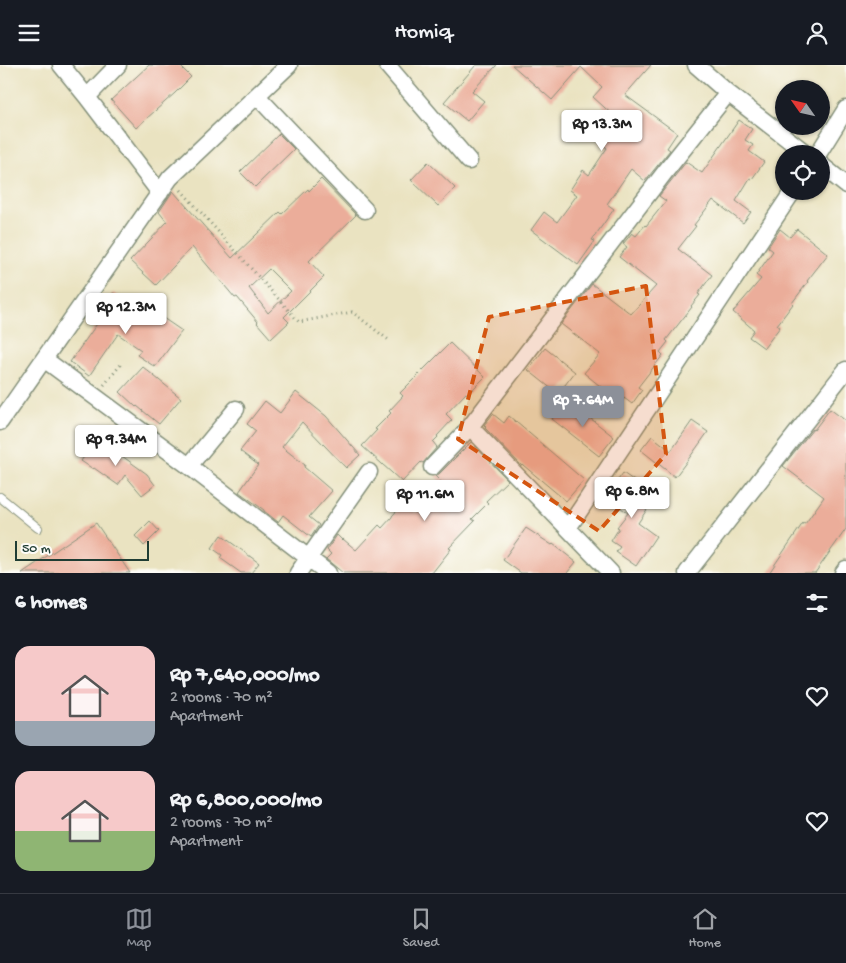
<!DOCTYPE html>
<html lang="en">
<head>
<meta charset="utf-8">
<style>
  body { margin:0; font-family:"Gochi Hand",sans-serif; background:#20242c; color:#f1f3f6; height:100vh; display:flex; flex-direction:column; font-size:19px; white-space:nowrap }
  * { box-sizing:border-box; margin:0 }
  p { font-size:16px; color:#9ea1a6 }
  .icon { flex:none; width:28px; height:28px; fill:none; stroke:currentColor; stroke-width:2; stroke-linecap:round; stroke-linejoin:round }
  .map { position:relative; height:508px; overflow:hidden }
  .panel { display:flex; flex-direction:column; background:#171b24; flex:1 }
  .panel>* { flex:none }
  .needle { width:32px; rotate:304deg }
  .buttons { position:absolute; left:775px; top:15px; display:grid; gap:10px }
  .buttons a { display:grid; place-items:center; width:55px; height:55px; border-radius:50%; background:#171b24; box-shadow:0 1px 4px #0004; font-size:25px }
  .scale { position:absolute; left:15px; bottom:12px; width:134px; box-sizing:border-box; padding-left:5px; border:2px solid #1f3d34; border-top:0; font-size:14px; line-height:18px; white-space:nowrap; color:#1f3d34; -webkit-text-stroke:4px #fdfcf7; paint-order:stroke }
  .price { position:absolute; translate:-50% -42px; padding:0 11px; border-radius:5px; background:#fff; color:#222; font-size:16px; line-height:32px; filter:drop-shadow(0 1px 2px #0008) }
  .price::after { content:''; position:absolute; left:50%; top:30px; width:15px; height:11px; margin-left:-8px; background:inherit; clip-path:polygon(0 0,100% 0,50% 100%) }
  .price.active { background:#8c9099; color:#fff }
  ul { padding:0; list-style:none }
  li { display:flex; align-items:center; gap:15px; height:125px; padding:0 15px }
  li span { display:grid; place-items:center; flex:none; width:140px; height:100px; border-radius:15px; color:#555 }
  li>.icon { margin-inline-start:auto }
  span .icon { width:60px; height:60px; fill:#fffc; stroke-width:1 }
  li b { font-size:21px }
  h2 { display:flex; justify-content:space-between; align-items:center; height:60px; padding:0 15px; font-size:21px }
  header { display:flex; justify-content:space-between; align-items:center; height:65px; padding:0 15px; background:#171b24; font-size:22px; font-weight:600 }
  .dock { display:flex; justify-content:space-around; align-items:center; height:70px; border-top:1px solid #363941; background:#171b24; font-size:14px; color:#9ea1a6 }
  .dock a { display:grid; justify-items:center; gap:2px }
  .dock .active { color:#8c9099 }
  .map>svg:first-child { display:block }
  .building { fill:#ebad9a; fill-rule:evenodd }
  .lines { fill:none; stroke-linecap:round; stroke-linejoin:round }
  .service-casing { stroke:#84907a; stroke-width:10 }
  .minor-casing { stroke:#84907a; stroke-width:19 }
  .path { stroke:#84907a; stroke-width:3; stroke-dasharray:1 4; stroke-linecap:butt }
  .service { stroke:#fff; stroke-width:8 }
  .minor { stroke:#fff; stroke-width:16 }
  .marked { fill:#d45610; fill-opacity:0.2; stroke:#d45610; stroke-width:4; stroke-dasharray:10 6; stroke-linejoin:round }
</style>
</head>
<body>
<header><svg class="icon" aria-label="menu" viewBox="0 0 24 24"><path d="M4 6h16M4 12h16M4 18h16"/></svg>Homiq<svg class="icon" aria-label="person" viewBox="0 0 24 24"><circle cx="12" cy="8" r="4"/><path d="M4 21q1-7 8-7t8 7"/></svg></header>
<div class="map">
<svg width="846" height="508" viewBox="0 0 846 508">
  <rect width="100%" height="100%" fill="#fdfcf7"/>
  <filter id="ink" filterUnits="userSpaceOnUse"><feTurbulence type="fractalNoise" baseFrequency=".02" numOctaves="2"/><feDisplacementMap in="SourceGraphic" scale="10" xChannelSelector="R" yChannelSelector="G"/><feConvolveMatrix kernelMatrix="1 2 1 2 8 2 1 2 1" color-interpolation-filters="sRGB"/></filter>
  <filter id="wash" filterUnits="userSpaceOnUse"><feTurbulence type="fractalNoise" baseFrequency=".0096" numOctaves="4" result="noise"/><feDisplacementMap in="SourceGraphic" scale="20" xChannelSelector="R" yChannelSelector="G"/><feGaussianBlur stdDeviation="1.12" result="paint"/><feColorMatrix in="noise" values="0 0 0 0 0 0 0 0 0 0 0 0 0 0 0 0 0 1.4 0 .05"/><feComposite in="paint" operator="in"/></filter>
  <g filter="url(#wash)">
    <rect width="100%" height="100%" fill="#eae3c1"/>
    <g id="blocks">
      <path class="building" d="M149,0H179L191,12L175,28L136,63L111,35Z
        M476,0H497L472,26L484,36L467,56L444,37Z
        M512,0H651L625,30L677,68L667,83L670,85L645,116L631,104L607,139L614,144L592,175L595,176L578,200L531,165L544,147L557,157L577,130L570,125L583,105L589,110L607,83L599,77L616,53L593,32L602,22L581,2L552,35Z
        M739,55L752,64L745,75L753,80L749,86L764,97L752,114L750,113L736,136L751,147L743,158L713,135L694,160L696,161L678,184L712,210L698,229L700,230L691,241L692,242L666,275L668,277L660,287L663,290L638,322L642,325L632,339L624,333L621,338L584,308L600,289L561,259L592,219L631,249L656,221L619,192L627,182L623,179L632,168L636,171L645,160L646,161L666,136L659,131L686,97L702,108Z
        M279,69L294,84L255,122L240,107Z
        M428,97L455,123L438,141L411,115Z
        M321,114L356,150L309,196L324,212L284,252L289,257L271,274L257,258L258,257L237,232L235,233L192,182L156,220L130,196L167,157L159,147L173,126L232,193L280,147L282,149L308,124L309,126ZM269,204L291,226L268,248L249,223Z
        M780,164L790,172L797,164L828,189L807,216L808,217L792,238L793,239L777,260L780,262L764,283L749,272L754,265L733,247L761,214L756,210L773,186L768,182Z
        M113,228L158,259L163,253L182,266L155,302L137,290L141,285L118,269L89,311L70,297L99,256V255L107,242L105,240Z
        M450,278L485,312L468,329L466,328L446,349L452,355L437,371L438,372L433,377L437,382L423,398L421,397L402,417L362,381L377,365L375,364L391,348L389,346L403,331L400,328Z
        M545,283L575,307L558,329L528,305Z
        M143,302L181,333L159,359L137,341L136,342L120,327Z
        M296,327L326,351L360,390L346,403L302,357L282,382L305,400L304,402L332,426L309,452L319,460L311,472L283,450L278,457L264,446V445L239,427L258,400L240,386L256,366L247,359L265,336L280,348Z
        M567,335L614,372L599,391L552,354Z
        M830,344L846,356V464L815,508H769L803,458L805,459L824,432L783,401L813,364L814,365Z
        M493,349L504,358L509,351L584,415L566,436L523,400L522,401L485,363L486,362L484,360Z
        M692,356L708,367L690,392L675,412L641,385L652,371L671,386Z
        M97,373L147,409L155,420L142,430L125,410L118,420L94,403L93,404L81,396Z
        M471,377L508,415L486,436L488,438L472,454L475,456L449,483L451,484L432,508H343L326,494L331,489L327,485L337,470L342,475L343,474L356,485L379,460L382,463L392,452V451L405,437L415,448L443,419L435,411L439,409Z
        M623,408L656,431L638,458L656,471L636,501L616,487L620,482L611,476L619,463L617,462L628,448L606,432Z
        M150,456L159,466L144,481L135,471Z
        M96,458L130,508H22Z
        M526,463L552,480L553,479L576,497L567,508H521L503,495Z
        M221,470L259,498L251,508H241L220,493L222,490L212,483Z"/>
    </g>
  </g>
  <g filter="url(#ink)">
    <use href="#blocks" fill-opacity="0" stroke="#84907a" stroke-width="1"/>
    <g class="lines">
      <defs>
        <path id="service" d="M0,432L38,463"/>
        <path id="minor" d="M61,0L87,32L160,128
          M387,0L469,96
          M696,0L728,28L807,89
          M257,31L365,145
          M87,32L118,0
          M818,89L846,44
          M821,100L846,120
          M44,294L189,401L328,508
          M0,357L170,113L289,0
          M189,401L236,344
          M432,402L470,362
          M568,463L793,126
          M298,508L369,407
          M611,508L470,362L665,107L728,28
          M687,508L846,305
          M843,508L846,504"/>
      </defs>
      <use href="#service" class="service-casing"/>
      <use href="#minor" class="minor-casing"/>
      <path class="path" d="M181,125L299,257L352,247L390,276
        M104,320L123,297"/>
      <use href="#service" class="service"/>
      <use href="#minor" class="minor"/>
    </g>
  </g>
  <path class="marked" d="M646,221L666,389L599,466L458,374L489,252Z"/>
</svg>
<div class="buttons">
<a><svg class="needle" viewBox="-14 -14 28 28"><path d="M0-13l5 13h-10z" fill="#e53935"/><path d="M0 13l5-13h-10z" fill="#9ea1a6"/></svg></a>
<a><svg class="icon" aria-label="locate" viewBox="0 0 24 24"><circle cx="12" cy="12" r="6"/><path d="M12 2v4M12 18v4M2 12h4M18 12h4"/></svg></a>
</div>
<div class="scale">50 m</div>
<b class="price" style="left:602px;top:87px">Rp 13.3M</b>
<b class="price" style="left:126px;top:270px">Rp 12.3M</b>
<b class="price active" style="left:583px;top:363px">Rp 7.64M</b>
<b class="price" style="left:116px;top:402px">Rp 9.34M</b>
<b class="price" style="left:632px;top:454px">Rp 6.8M</b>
<b class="price" style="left:425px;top:457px">Rp 11.6M</b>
</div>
<section class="panel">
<h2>6 homes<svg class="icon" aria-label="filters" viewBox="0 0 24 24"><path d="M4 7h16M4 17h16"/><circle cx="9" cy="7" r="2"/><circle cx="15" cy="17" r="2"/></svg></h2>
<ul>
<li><span style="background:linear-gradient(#f6c9c9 75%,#9aa5b1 0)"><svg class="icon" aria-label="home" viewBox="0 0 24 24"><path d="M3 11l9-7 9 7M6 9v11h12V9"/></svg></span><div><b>Rp 7,640,000/mo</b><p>2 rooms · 70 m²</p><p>Apartment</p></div><svg class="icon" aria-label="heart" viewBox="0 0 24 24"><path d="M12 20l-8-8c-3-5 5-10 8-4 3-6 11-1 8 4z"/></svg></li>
<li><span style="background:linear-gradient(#f6c9c9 60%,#8fb573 0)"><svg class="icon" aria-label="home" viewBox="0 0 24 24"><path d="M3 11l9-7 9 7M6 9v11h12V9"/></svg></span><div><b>Rp 6,800,000/mo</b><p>2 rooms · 70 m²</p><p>Apartment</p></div><svg class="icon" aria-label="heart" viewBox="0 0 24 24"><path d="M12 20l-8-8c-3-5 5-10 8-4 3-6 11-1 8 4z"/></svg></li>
</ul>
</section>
<nav class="dock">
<a class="active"><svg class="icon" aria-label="map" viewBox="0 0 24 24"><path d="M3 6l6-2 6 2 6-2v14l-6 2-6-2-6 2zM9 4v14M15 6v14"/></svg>Map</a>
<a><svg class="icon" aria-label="saved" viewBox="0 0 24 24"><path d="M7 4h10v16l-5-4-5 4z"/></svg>Saved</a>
<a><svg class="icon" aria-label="home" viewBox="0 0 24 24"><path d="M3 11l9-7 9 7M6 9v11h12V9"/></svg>Home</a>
</nav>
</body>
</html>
